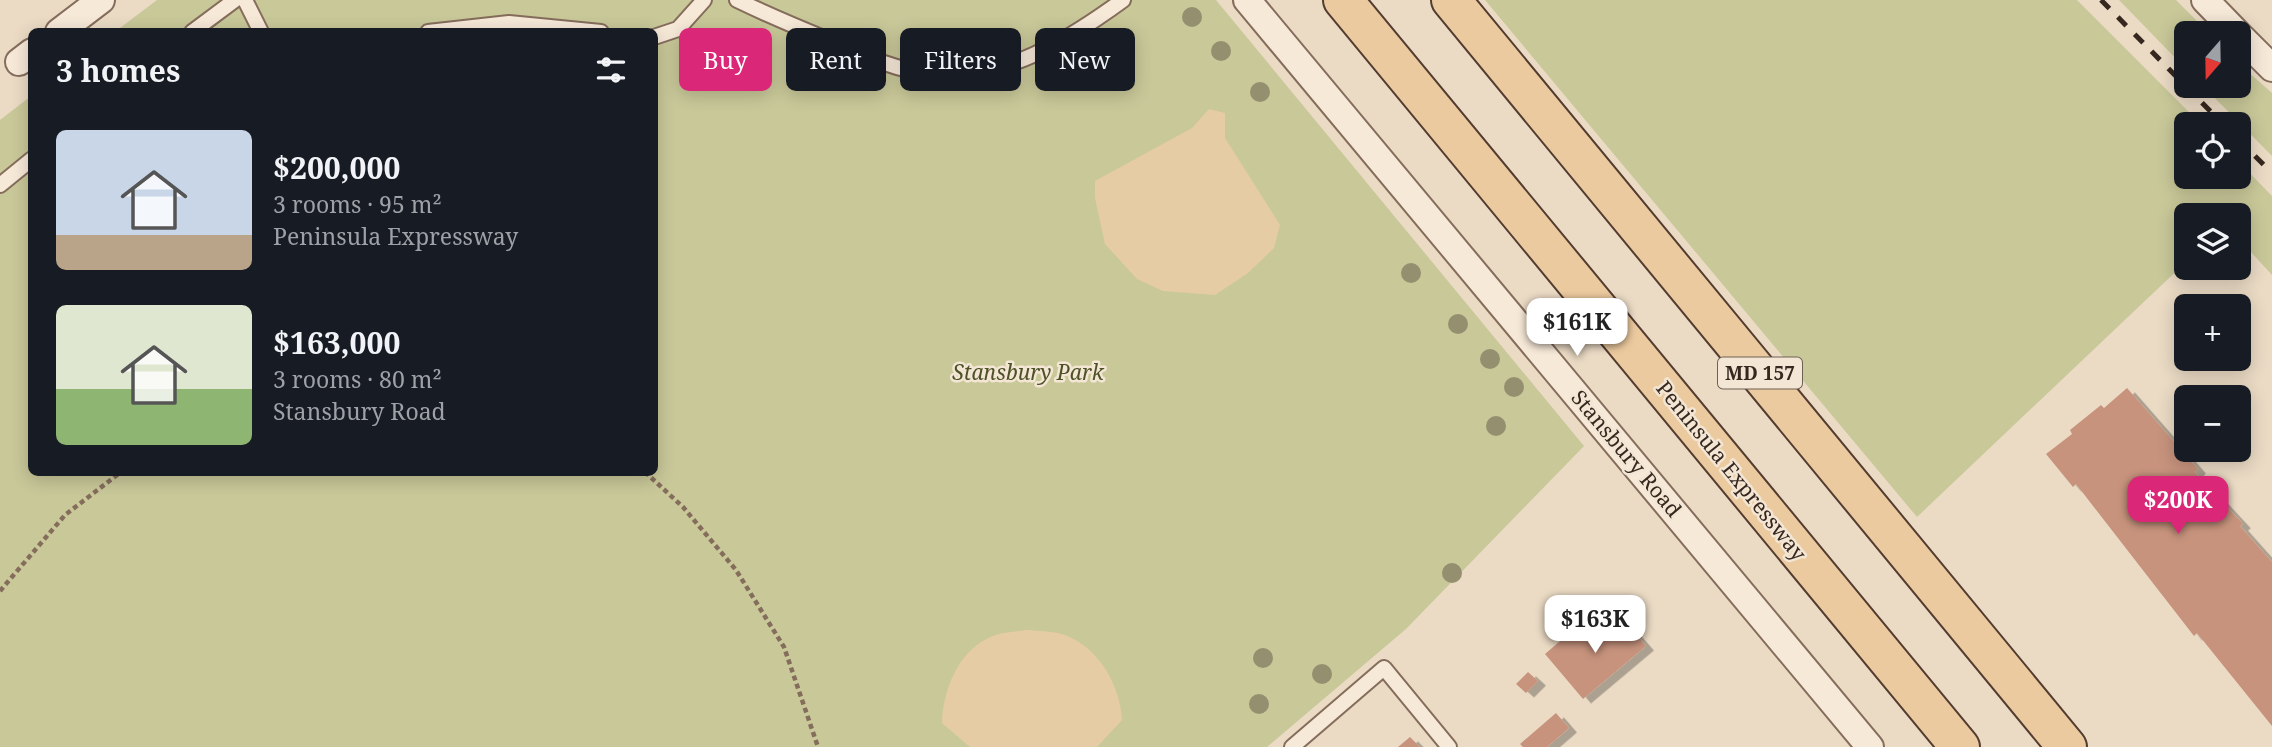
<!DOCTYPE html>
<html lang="en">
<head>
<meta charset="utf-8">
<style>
  body { margin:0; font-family:"Noto Serif",serif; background:#242831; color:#f1f3f6; height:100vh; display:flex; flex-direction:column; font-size:26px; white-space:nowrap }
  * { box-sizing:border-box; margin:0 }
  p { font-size:23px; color:#9ea1a6 }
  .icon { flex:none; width:38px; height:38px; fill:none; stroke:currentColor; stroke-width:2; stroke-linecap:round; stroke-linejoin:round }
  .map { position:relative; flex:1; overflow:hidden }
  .side { position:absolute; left:28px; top:28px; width:630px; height:448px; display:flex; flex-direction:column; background:#171b24; border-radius:10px; box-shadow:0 4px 18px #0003 }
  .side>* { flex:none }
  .banner { position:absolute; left:679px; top:28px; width:665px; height:63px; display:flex; gap:14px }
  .needle { width:46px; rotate:200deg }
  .buttons { position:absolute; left:2174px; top:21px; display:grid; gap:14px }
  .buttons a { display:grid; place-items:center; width:77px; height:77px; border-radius:10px; background:#171b24; box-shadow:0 4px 18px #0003; font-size:35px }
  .price { position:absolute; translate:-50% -60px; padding:0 16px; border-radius:14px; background:#fff; color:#222; font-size:23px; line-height:46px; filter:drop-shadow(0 2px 4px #0008) }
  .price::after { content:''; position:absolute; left:50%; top:42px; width:21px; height:16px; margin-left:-10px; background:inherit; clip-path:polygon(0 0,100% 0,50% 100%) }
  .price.selected { background:#db2777; color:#fff }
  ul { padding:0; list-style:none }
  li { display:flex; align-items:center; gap:21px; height:175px; padding:0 28px }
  li span { display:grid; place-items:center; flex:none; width:196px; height:140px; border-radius:10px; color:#555 }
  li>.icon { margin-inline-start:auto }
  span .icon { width:84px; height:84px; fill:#fffc; stroke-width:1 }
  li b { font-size:30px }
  h2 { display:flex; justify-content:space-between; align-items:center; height:84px; padding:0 28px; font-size:30px }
  .pill { padding:0 24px; border-radius:10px; background:#171b24; box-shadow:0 4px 18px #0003; font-size:24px; line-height:63px }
  .pill.selected { background:#db2777; color:#fff }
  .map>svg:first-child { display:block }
  .green { fill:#c9c899 }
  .sand { fill:#e6cca4 }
  .building { fill:#c7937d; filter:url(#shadow) }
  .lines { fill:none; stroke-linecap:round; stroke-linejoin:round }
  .service-casing { stroke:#856d5c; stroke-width:18 }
  .minor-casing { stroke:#856d5c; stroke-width:30 }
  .primary-casing { stroke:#533c30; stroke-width:42 }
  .path { stroke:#856d5c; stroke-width:4.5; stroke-dasharray:5 3.5; stroke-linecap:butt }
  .service { stroke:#f7e9d8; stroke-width:14 }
  .minor { stroke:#f7e9d8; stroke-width:26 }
  .primary { stroke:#ecca9f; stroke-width:38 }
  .rail { stroke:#36271f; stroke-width:5; stroke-dasharray:12 12; stroke-linecap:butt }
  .tree { fill:#948f6e }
  .labels { text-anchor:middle; stroke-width:5; stroke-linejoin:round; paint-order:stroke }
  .shield { fill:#f3e6d4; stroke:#6f6055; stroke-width:2 }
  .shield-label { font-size:19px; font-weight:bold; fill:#36271f }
  .park-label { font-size:21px; font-style:italic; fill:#4c5127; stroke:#f3e6d4 }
  .street-label { font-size:21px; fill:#36271f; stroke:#f3e6d4 }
</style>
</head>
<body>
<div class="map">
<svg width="2272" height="747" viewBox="0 0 2272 747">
  <defs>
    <filter id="shadow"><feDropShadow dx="8" dy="4.5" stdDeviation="0" flood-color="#0004"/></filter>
  </defs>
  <rect width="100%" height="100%" fill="#ebdbc5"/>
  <path class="green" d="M157,0H1216L1584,446L1406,629L1267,747H0V120L31,96L32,472H654V32L116,31Z
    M1485,0H2077L2201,124H2186V177H2238V161L2272,196V275L2238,238V215H2186V262L1917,517Z
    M2119,0H2176L2209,33H2186V69Z
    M2238,63L2272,93V156L2203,86H2238Z"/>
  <path class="sand" d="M1209,109L1225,113V138L1280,225L1274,248L1248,273L1215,295L1163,291L1137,279L1105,244L1095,198V181L1192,128Z
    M1027,630C1038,631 1054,631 1065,635C1099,648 1120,685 1122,720L1097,747H970L942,723C943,689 959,649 993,636C1003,632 1017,632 1027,630Z"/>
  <path class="building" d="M2127,388L2198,469L2195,472L2243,524L2240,526L2272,562V726L2197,633L2194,636L2076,484L2073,487L2046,454L2072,434L2070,430L2101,405L2104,408Z
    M1618,614L1646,646L1583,699L1545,654L1574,629L1585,642Z
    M1528,672L1538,681L1526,693L1516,684Z
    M1556,713L1569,728L1547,747H1523L1520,744Z
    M1410,737L1420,747H1398Z"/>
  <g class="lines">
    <defs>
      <path id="service" d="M245,0L261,32
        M737,0C768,15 799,28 831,41C863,55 897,71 932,74C1004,81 1068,40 1123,0
        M192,32L235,0
        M428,32L509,23L601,32
        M654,37L678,29L704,0
        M0,185L32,159
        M1292,747L1384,668L1449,747"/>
      <path id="minor" d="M1247,0L1870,747
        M2205,0L2237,33
        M59,32L101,0
        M2238,34L2272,68
        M19,62L32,52"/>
      <path id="primary" d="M1343,0L1960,747
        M1451,0L2067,747"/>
    </defs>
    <use href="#service" class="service-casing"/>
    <use href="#minor" class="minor-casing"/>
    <use href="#primary" class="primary-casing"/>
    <path class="path" d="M645,472L683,507L736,570L784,647L818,747
      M0,591L65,515L121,472"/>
    <use href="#service" class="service"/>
    <use href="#minor" class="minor"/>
    <use href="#primary" class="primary"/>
    <path class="rail" d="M2101,0L2223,124
      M2238,139L2272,173"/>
  </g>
  <g class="tree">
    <circle cx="1192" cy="17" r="10"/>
    <circle cx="1221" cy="51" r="10"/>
    <circle cx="1121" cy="63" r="10"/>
    <circle cx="1260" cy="92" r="10"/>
    <circle cx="1411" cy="273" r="10"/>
    <circle cx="1458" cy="324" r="10"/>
    <circle cx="1490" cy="359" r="10"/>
    <circle cx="1514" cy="387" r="10"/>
    <circle cx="1496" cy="426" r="10"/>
    <circle cx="1452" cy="573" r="10"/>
    <circle cx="1263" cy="658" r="10"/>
    <circle cx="1322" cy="674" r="10"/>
    <circle cx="1259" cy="704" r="10"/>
  </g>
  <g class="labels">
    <rect class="shield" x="1718" y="357.5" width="84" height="31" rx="5"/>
    <g class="shield-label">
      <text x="1760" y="380">MD 157</text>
    </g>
    <g class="park-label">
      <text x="1028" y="380">Stansbury Park</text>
    </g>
    <g class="street-label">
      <text transform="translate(1626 454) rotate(50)" y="7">Stansbury Road</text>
      <text transform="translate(1731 471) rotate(51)" y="7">Peninsula Expressway</text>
    </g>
  </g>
</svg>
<div class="buttons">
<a><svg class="needle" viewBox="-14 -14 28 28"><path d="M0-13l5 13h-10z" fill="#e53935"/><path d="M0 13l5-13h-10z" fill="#9ea1a6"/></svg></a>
<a><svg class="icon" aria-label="locate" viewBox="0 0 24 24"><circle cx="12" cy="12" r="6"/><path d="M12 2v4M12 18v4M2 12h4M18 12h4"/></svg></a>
<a><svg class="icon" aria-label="layers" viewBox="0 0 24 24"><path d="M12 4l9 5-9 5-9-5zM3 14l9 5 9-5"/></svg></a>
<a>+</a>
<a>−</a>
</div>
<b class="price" style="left:1577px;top:358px">$161K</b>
<b class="price selected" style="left:2178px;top:536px">$200K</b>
<b class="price" style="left:1595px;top:655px">$163K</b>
<div class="banner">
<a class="pill selected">Buy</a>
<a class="pill">Rent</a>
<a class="pill">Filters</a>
<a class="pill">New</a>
</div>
<section class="side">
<h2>3 homes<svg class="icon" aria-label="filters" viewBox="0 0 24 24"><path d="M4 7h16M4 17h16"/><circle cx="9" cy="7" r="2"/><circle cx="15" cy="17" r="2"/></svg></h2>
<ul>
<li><span style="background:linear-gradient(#c9d6e8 75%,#b9a48a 0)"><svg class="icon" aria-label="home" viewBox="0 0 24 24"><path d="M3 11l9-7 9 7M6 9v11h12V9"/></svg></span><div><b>$200,000</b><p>3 rooms · 95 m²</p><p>Peninsula Expressway</p></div></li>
<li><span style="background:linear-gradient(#dfe7d0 60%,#8fb573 0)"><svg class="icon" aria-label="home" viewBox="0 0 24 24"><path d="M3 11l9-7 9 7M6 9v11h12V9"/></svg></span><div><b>$163,000</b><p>3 rooms · 80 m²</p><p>Stansbury Road</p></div></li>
</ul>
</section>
</div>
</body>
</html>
